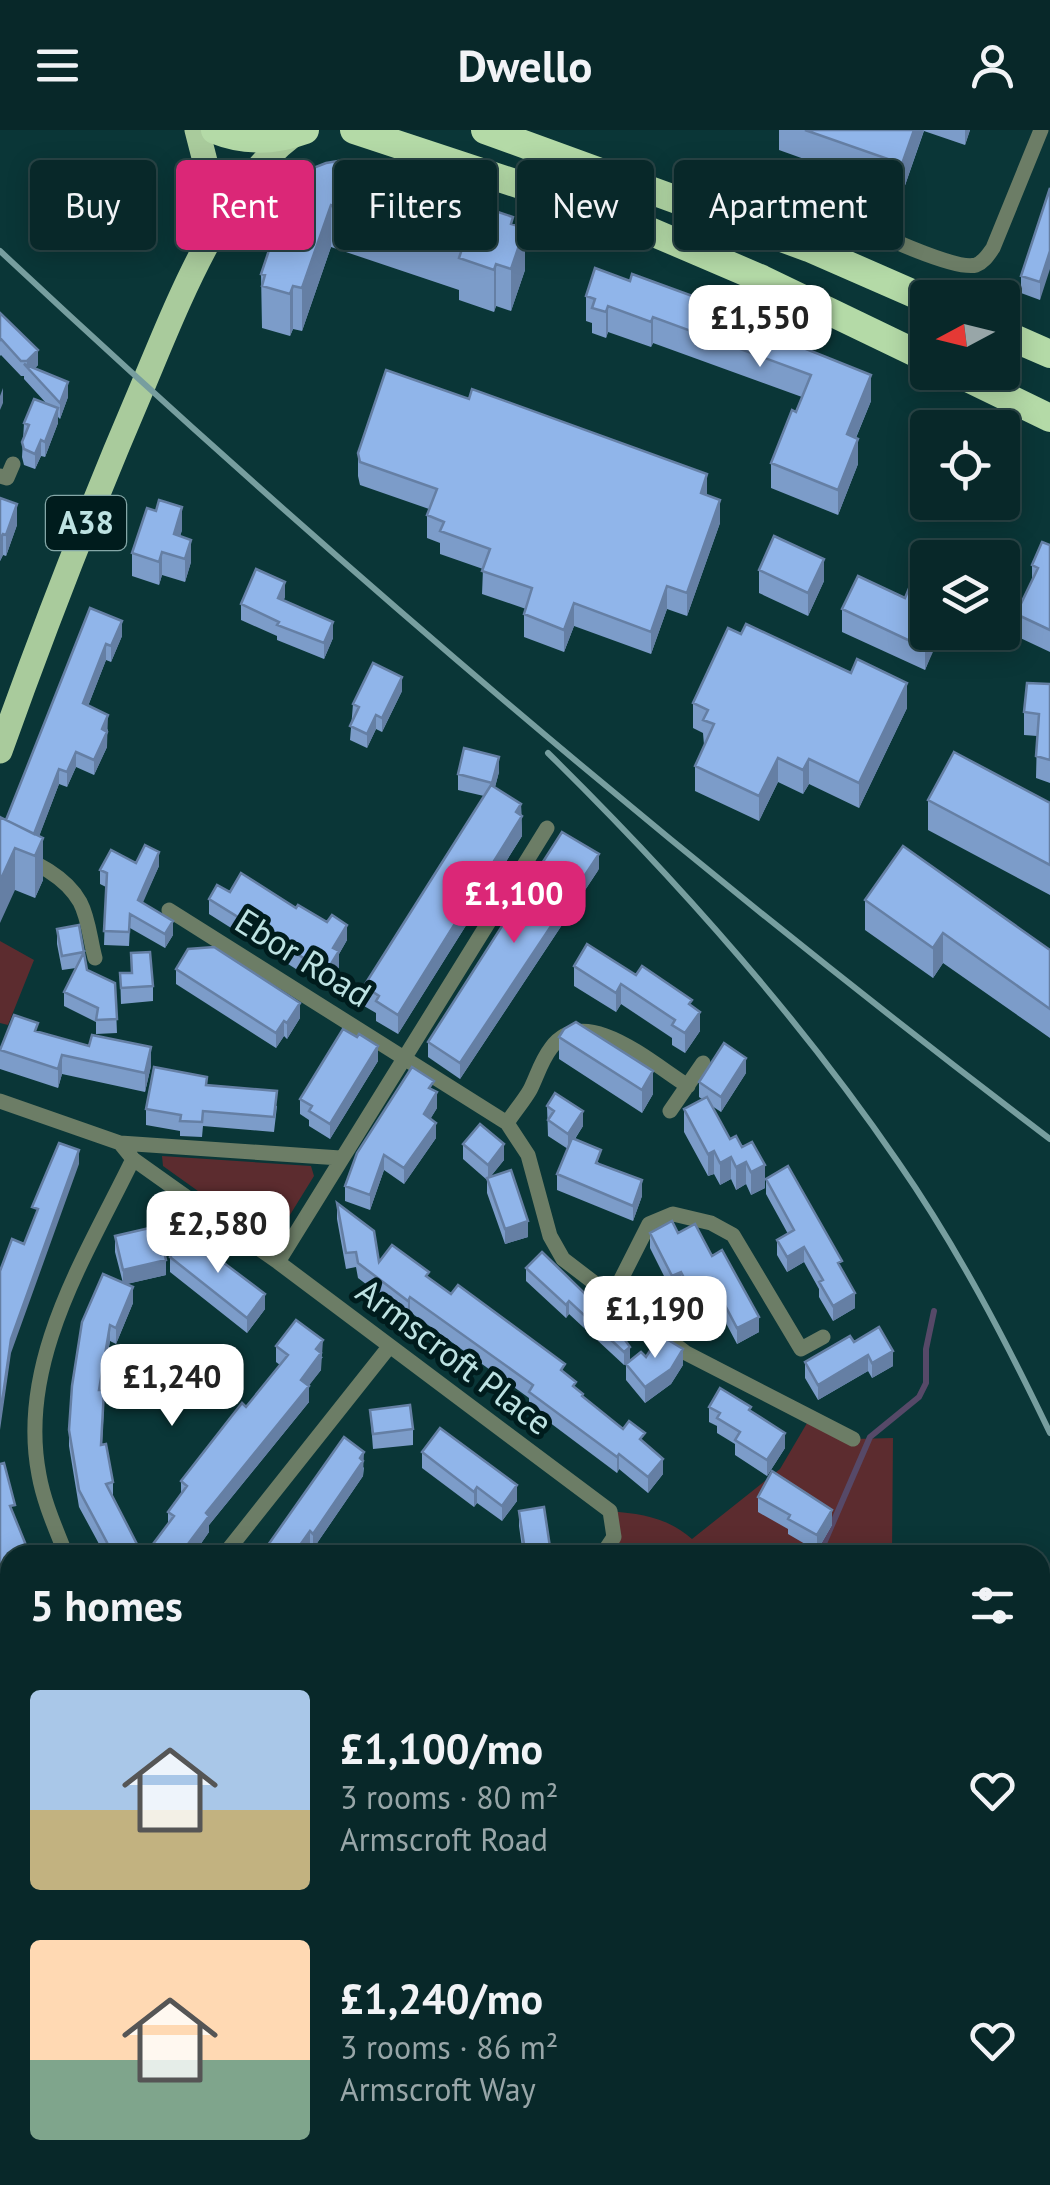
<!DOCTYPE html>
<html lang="en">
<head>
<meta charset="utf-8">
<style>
  body { margin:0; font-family:"PT Sans",sans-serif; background:#113031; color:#f1f3f6; height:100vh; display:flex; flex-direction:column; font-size:38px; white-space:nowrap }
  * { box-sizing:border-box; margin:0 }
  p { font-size:32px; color:#98a6a8 }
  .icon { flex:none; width:55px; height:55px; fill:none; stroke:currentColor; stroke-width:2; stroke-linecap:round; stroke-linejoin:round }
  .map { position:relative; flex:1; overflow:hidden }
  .side { position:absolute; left:0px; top:1415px; width:1050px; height:640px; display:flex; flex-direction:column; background:#082829; border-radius:30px 30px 0 0; box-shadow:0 5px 25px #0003,0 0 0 2px #294446 }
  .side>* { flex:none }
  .top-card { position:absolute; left:30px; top:30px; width:990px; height:90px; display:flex; gap:20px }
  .needle { width:65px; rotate:263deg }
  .fabs { position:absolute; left:910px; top:150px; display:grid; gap:20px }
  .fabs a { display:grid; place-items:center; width:110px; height:110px; border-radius:10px; background:#082829; box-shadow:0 5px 25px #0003,0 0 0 2px #294446; font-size:50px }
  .price { position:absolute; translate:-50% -85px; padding:0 22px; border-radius:20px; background:#fff; color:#222; font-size:32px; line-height:65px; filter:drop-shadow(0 2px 5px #0008) }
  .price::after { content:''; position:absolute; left:50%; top:60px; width:30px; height:22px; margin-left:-15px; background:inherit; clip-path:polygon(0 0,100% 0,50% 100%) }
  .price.selected { background:#db2777; color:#fff }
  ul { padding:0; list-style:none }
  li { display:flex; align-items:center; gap:30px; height:250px; padding:0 30px }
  li span { display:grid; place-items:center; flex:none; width:280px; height:200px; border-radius:10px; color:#555 }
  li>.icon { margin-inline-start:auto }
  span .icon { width:120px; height:120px; fill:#fffc; stroke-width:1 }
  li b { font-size:42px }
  h2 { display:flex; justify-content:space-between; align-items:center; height:120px; padding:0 30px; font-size:42px }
  .tag { padding:0 35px; border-radius:10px; background:#082829; box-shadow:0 5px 25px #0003,0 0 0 2px #294446; font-size:35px; line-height:90px }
  .tag.selected { background:#db2777; color:#fff }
  header { display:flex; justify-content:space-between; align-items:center; height:130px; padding:0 30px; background:#082829; font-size:45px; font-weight:700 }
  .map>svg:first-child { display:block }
  .green { fill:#5c2c2f }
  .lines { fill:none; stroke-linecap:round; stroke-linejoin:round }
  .stream { stroke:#564968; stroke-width:6 }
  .minor { stroke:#6c7d66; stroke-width:15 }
  .primary { stroke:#a9cb9c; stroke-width:25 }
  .trunk { stroke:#b4daa7; stroke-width:28 }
  .rail { stroke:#779e9f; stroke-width:6 }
  .wall { fill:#7c9cc9 }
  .shaded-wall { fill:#657fa4 }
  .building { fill:#90b5ea; stroke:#657fa4; stroke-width:2.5 }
  .labels { text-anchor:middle; stroke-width:10; stroke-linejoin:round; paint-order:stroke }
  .shield { fill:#001c1d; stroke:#84a7a7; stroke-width:2.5 }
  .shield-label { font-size:32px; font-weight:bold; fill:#bde2e2 }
  .street-label { font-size:35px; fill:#bde2e2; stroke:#001c1d }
</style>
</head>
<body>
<header><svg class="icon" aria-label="menu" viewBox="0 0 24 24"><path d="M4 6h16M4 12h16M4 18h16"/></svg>Dwello<svg class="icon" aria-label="person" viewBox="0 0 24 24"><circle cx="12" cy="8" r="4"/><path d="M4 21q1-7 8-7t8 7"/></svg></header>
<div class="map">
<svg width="1050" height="2055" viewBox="0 0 1050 2055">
  <rect width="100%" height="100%" fill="#0a3637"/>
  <path class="green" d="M0,811L34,830L8,895L0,893Z
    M162,1026L311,1036L314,1046L280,1101L261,1106L163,1036Z
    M810,1288L853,1309L893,1308L892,1425H602L614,1407L610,1381C643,1384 668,1388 692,1409L780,1339Z
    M10,1857V2045H972L973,2055H0V1861Z"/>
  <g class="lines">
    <path class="stream" d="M819,1425L870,1307L919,1267L926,1253V1219L934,1181
      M0,1901L10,1895"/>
    <path class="minor" d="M809,118L826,80C853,92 952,142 976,135C984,132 988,125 993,118L1041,0
      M0,346L7,348L13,334
      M0,717C29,730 64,743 80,772C89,789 90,810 95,828
      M169,780L507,993L528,1025L550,1106L563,1129L686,1223L853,1309
      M0,971L120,1013L340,1028
      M670,981L703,933
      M507,993C514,982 523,972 530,960C537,946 541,931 551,918C585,872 652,934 688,956
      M120,1013L133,1029L278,1132L610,1381L614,1407L602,1425
      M278,1132L547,698
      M611,1169L649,1094L673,1084L711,1093L733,1105L801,1219L823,1207
      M66,1425C56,1399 44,1373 39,1345C17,1232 86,1126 133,1029
      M224,1425L389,1217
      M0,1861L10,1857"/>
    <path class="primary" d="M197,0L207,39V109
      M0,621C44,498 91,377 142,258C177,175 220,60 293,5"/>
    <path class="trunk" d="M215,0C245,12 275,11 305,0
      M354,0L612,85L762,149L928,229
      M485,0L809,118L928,170
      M1002,203L1050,224
      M955,242L1050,288"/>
    <path class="rail" d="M0,121C335,434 685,732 1050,1009
      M548,623C676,749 796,883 898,1032C957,1117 1005,1209 1050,1303"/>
  </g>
  <path class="wall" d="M779,0H970L965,15L924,1L902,64L779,20Z
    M291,55L513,94L525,140L511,181L496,176L494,182L459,170V160L331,117L302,201L293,199L290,206L262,198L261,144Z
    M1050,58L1040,170L1021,163V146Z
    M586,166L810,220L871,271L856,308L858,334L838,385L771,358V333L802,267L653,213L651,217L608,202L606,208L592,203V193L586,191Z
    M0,183L38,235L35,238L68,267L60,289L58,287V293L45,327L41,326L35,339L24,335L22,327L24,293L46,273L24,249V246H21L1,225L0,226Z
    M358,323L707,366L720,393L687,486L667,479L651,524L574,496L564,522L524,507V484L526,479L482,464L483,439L440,424V413L427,408V385L429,379L360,355L358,346Z
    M0,368L17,395L6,426L3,425L0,431Z
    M182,400L180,406L191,432L185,452L162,445L159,455L132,446V423Z
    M1050,415V522L1016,506V484L1032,450V435Z
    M759,440L824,451L808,486L759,463Z
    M285,467L283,471L333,508L324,529L277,510V506L241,490V474Z
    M90,478L122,506L111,532L106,530L88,576L108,600L107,604V617L94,645L76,637L67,657L59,654L39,706L43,750L35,768L15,760L6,690Z
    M842,479L940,502L925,540L842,502Z
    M1050,554V653L1036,648L1037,606L1024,605V582Z
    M402,561L382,602L376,599L367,618L350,610L353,574Z
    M693,573L907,578L859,678L809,654L803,664L778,652L759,691L695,661V636L704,615L703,603L693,598Z
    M499,642L495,657L521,674L522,706L398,904L376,891V883L364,876V856L484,666L458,660V644Z
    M928,670L1050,673V765L928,700Z
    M136,733L159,736L142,773L173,805L165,818L130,798L129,816L104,815L106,757L100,754V740Z
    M599,739L460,949L428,927V912Z
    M230,762L347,810L339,824V837L326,858L209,784V769Z
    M865,770L1050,820V908L943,833L933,848L865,800Z
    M79,795L87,840L115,853L117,903L96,904V892L64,876V862L76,838L62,840L57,814V799Z
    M131,823L153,856V871L121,874L120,843H131Z
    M574,836L636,845L692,876L700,901L685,923L672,915V908L621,874L616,882L574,856Z
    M176,839L300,888L287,909L284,906L276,918L176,854Z
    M38,902L151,936L145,962L62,944L58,958L0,939V920Z
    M357,907L378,931L330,1009L309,996V990L300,984V969Z
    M559,907L653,964L642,983L559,929Z
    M746,943L721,982L712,976L730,1009L765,1058L751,1065L746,1054L736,1060L731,1049L720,1055L714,1044L708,1046L684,1002V979L702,969L699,967V952Z
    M207,955L277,976L274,1002L203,996L202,1007L180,1006V1001L146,995V979Z
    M434,960L437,978L430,989L436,1008L404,1054L384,1040L370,1080L345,1071V1056Z
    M547,976L583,996L575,1009L601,1035L642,1066L633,1091L557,1060V1044L568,1019L548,1006Z
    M463,1014L504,1030L490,1047L528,1107L505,1114L487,1063V1050L463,1029Z
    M766,1049L842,1140L855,1178L833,1191L819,1167V1159L804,1132L787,1142L777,1125V1110L788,1104L766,1064Z
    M337,1073L379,1132L429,1148L565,1243L583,1268L623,1299L645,1313L663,1344L648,1363L619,1339L617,1343L529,1277V1268L410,1182L408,1186L358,1148L356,1137L346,1139L337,1089Z
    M650,1103H678L712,1126L759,1202L737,1214L718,1178L697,1188L681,1157L672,1162L650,1118Z
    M115,1106L166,1145L126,1154L133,1173L116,1214L110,1211L101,1260L104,1276L102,1314L113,1352V1368L139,1418H150L168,1394V1382L181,1364V1351L246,1277L280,1235L276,1232V1216L323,1227L321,1229V1240L308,1256L309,1272L209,1395V1402L193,1425H105L79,1377L69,1316V1300L123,1153L115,1122Z
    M542,1122L630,1230L624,1235L569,1184L566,1188L526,1151V1138Z
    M170,1127L265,1179L247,1203L170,1142Z
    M854,1212L893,1236L872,1248L868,1241L818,1270L805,1248V1232Z
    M646,1227L683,1235L671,1254L645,1273L626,1250V1234Z
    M709,1277L751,1282L785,1318L767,1346L735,1325V1314L717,1303V1296L709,1292Z
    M370,1280L413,1299V1315L373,1319Z
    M422,1322L517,1371L502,1391L477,1373L474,1377L422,1338Z
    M364,1337L363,1346L313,1419L310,1417L261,1425Z
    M758,1367L832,1395L817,1421L788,1404V1399L758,1382Z
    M519,1381L550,1417V1425H523L519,1396Z
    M1050,1533V1917L1040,1918V1534Z
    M10,1693V1807L0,1814V1704Z"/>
  <path class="shaded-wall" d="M914,0H924L902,64V34Z
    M965,0H970L965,15Z
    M331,75V117L302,201V158Z
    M525,98V140L511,181V139Z
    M1050,121V139L1040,170V152Z
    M496,134V176L494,182V140Z
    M293,156V199L290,206V164Z
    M608,176V202L606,208V182Z
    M653,187V213L651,217V192Z
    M38,220V235L31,242L27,237V231Z
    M871,245V271L847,329V304Z
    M68,252V267L60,289V273Z
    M3,258V273L0,280V266Z
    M58,278V293L45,327V312Z
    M858,309V334L838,385V360Z
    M41,310V326L35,339V324Z
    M1020,310V332L1003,369V347Z
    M707,344V366L701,363Z
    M720,370V393L687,486V463Z
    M17,374V395L6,426V405Z
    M182,377V400L174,427V404Z
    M3,404V425L0,431V410Z
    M191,410V432L185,452V429Z
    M162,422V445L159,455V432Z
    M824,429V451L808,486V463Z
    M285,452V467L278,484V468Z
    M667,456V479L651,524V502Z
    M574,473V496L564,522V500Z
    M122,491V506L111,532V516Z
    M333,492V508L324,529V513Z
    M932,502H940V506L925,540V518Z
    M106,514V530L83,589V573Z
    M402,547V561L382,602V588Z
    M907,553V578L859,678V653Z
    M108,585L107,617L94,645V630L102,599Z
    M376,585V599L367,618V604Z
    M76,622V637L67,657V642Z
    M499,627V642L492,668V653Z
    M778,628V652L759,691V666Z
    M809,629V654L803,664V640Z
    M59,639V654L34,720V705Z
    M521,674L522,706L398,904V885Z
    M43,708V750L35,768V726Z
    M15,718V760L0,793V751Z
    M159,722V736L138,784V770Z
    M599,724V739L460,949V933Z
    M173,791V805L165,818V804Z
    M347,795V810L339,824V837L326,858V842L333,818Z
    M943,803V833L933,848V818Z
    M621,854V874L616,882V863Z
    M300,873V888L287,909V893Z
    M700,882V901L685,923V903Z
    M284,891V906L276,918V903Z
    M378,916V931L330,1009V994Z
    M151,917V936L145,962V943Z
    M62,925V944L58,958V939Z
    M746,928V943L721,982V967Z
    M653,941V964L642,983V960Z
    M437,962V978L424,1000V984Z
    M583,981V996L568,1019V1004Z
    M436,993V1008L404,1054V1038Z
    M504,1014V1030L488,1050V1035Z
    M79,1020V1034L11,1223L0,1300V1286L11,1209Z
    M714,1021V1044L708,1046V1024Z
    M384,1025V1040L370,1080V1065Z
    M731,1027V1049L720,1055V1033Z
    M746,1032V1054L736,1060V1037Z
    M765,1035V1058L751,1065V1042Z
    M642,1050V1066L633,1091V1076Z
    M528,1091V1107L505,1114V1099Z
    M804,1117V1132L787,1142V1127Z
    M166,1130V1145L123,1155V1140Z
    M681,1142V1157L672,1162V1146Z
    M133,1157V1173L116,1214V1198Z
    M718,1162V1178L697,1188V1173Z
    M855,1163V1178L833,1191V1176Z
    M265,1164V1179L247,1203V1188Z
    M410,1167V1182L408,1186V1171Z
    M569,1171V1184L566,1188V1175Z
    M759,1187V1202L737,1214V1198Z
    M110,1195V1211L99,1276V1260Z
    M323,1210L321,1240L301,1266V1250L316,1219Z
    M630,1217V1230L624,1235V1222Z
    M683,1219V1235L671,1254L645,1273V1257Z
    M893,1221V1236L872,1248V1233Z
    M868,1225V1241L818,1270V1255Z
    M309,1256V1272L209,1395V1402L193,1425H182L206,1383Z
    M785,1303V1318L767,1346V1330Z
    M364,1322L363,1346L313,1419V1404Z
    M619,1324V1339L617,1343V1327Z
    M663,1329V1344L648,1363V1347Z
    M517,1355V1371L502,1391V1376Z
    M477,1357V1373L474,1377V1362Z
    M832,1380V1395L817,1421V1405Z
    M310,1401V1417L304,1425H293Z
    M10,1442V1456L0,1461V1447Z
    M10,1789V1807L0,1814V1797Z"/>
  <path class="building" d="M805,0H914L902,34Z
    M344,30L513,87L511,94L525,98L511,139L496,134L494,140L459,128L462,119L331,75L302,158L293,156L290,164L262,156L265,145L261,144L291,55L308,40L326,33Z
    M1050,58V121L1040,152L1021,146Z
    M595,138L630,151L632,144L810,209L806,219L871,245L847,304L858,309L838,360L771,333L792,280L796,282L811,245L653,187L651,192L608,176L606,182L592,178L595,169L586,166Z
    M0,183L38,220L27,231H21L1,209L0,211Z
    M24,234L68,252L60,273Z
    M386,240L469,269L472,259L707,344L701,363L720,370L687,463L667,456L651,502L574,473L564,500L524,484L532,458L482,441L490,419L440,401L444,392L427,385L437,359L360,332L358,323Z
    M34,269L58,278L45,312L41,310L35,324L24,319L22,312L29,295L24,293Z
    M961,282L994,298H947L952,285L958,288Z
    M1002,302L1020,310L1003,347L1002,346Z
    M0,368L17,374L6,405L3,404L0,410Z
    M159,370L182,377L174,404L191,410L185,429L162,422L159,432L132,423L147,378L156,381Z
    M774,406L824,429L808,463L759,440Z
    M1042,412L1050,415V500L1016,484L1038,438L1032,435Z
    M256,439L285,452L278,468L333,492L324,513L277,495L279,492L241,474Z
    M858,446L905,468L910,456L928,464V502H932L925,518L842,479Z
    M90,478L122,491L111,516L106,514L83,573L108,585L102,599L107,602L94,630L76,622L67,642L59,639L34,704L6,690Z
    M746,494L851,543L857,529L907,553L859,653L809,629L803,640L778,628L759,666L695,636L714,594L703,590L708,580L693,573L728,498L741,504Z
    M373,533L402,547L382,588L376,585L367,604L350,596L359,577L353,574Z
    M1027,553L1050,554V630L1036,626L1039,584L1024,582Z
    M464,618L499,627L492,653L458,644Z
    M954,622L1050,673V735L928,670Z
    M491,655L521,674L516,682L522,686L398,885L376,871L379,866L364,856Z
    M0,687L43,708L35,726L15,718L0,751Z
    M562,702L599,724L460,933L428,912Z
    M145,715L159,722L138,770L173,791L165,804L130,784L129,802L104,801L107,743L100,740L111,720L136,733Z
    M903,716L1050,820V879L943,803L933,818L865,770Z
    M241,743L296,778L298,775L327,792L332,785L347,795L333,818L339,821L326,842L209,769L217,755L230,762Z
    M79,795L87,840L115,853L117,889L96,890L98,878L64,862L84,822L62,826L57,799Z
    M587,814L636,845L642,836L692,870L689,874L700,882L685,903L672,895L675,890L621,854L616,863L574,836Z
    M214,817L300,873L287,893L284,891L276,903L176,839L188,819Z
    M150,822L153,856L121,858L120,843H132L131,823Z
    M14,885L38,893L35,901L89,916L92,905L151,917L145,943L62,925L58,939L0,920Z
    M576,892L653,941L642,960L559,907L564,899Z
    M343,899L357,907L359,904L378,916L330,994L309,981L312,976L300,969Z
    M724,913L746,928L721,967L699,952Z
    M154,937L207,947L206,955L277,961L274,987L203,981L202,992L180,991L181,985L146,979Z
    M412,937L434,951L429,958L437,962L424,984L436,993L404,1038L384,1025L370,1065L345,1056L357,1023Z
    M555,963L583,981L568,1004L548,990L554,981L547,976Z
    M707,967L730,1009L736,1006L742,1017L752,1012L765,1035L751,1042L746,1032L736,1037L731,1027L720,1033L714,1021L708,1024L684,979Z
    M480,994L504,1014L488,1035L463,1014Z
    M572,1008L601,1020L596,1033L642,1050L633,1076L557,1044Z
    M59,1013L79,1020L11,1209L0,1286V1141L12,1109L24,1114L38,1079L32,1077Z
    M788,1036L842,1131L838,1133L855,1163L833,1176L819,1152L823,1150L804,1117L787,1127L777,1110L794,1100L766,1049Z
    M511,1040L528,1091L505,1099L487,1048Z
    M337,1073L374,1101L379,1132L392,1115L429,1142L426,1146L451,1164L458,1155L565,1234L561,1240L576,1252L573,1256L583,1264L582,1266L623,1299L629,1291L645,1303L640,1309L663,1329L648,1347L619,1324L617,1327L529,1262L533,1255L410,1167L408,1171L358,1133L356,1122L346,1123Z
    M672,1091L678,1103L695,1094L712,1126L722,1120L759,1187L737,1198L718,1162L697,1173L681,1142L672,1146L650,1103Z
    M158,1096L166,1130L123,1140L115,1106Z
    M187,1105L265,1164L247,1188L170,1127Z
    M542,1122L608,1186L630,1217L624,1222L569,1171L566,1175L526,1138Z
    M103,1144L133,1157L116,1198L110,1195L99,1260H104L101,1315L106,1314L113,1352L106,1354L139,1418L145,1415L150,1418L174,1386L168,1382L187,1356L181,1351L242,1273L246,1277L288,1225L276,1216L296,1190L323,1210L316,1219L321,1223L301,1250L309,1256L206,1383L209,1386L182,1422L177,1418L172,1425H119L115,1418L111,1420L79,1360L69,1300L72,1256L82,1192Z
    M879,1197L893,1221L872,1233L868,1225L818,1255L805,1232L850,1206L854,1212Z
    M660,1205L683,1219L671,1239L645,1257L626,1234L641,1222L646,1227Z
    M720,1258L751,1277L749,1280L785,1303L767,1330L735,1310L740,1302L717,1288L720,1283L709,1277Z
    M410,1275L413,1299L373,1304L370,1280Z
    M440,1298L517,1355L502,1376L477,1357L474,1362L422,1322Z
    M344,1307L364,1322L360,1328L363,1331L313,1404L310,1401L293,1425H261Z
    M4,1333L15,1375L10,1376L30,1425H10V1442L0,1447V1334Z
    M772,1341L832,1380L817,1405L788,1389L790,1385L758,1367Z
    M544,1377L550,1417L525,1421L519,1381Z
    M1050,1533V1894L1040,1895V1534Z
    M10,1693V1789L0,1797V1754L9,1747L0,1738V1704Z
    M985,2045H1018L1019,2055H986Z"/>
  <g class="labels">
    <rect class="shield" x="46" y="366" width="80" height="54" rx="8"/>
    <g class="shield-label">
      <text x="86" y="404">A38</text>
    </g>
    <g class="street-label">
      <text transform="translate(303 828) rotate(32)" y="12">Ebor Road</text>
      <text transform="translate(454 1227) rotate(37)" y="12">Armscroft Place</text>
    </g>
  </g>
</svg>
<div class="fabs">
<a><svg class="needle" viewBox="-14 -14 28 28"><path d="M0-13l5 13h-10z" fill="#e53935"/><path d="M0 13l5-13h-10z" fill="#98a6a8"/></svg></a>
<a><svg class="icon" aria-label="locate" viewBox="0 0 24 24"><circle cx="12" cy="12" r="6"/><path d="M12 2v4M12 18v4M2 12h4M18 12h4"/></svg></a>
<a><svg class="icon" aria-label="layers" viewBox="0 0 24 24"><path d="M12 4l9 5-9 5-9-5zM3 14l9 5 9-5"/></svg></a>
</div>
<b class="price" style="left:760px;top:240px">£1,550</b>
<b class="price selected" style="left:514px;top:816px">£1,100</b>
<b class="price" style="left:218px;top:1146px">£2,580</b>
<b class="price" style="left:655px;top:1231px">£1,190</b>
<b class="price" style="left:172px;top:1299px">£1,240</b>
<div class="top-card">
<a class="tag">Buy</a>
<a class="tag selected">Rent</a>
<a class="tag">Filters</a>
<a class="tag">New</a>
<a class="tag">Apartment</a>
</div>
<section class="side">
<h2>5 homes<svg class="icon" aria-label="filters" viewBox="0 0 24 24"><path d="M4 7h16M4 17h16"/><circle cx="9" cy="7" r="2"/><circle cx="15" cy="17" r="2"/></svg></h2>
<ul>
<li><span style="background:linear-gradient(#a9c7e8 60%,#c2b280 0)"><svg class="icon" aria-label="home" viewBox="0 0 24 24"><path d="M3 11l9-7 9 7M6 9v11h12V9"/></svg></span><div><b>£1,100/mo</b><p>3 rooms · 80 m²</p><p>Armscroft Road</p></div><svg class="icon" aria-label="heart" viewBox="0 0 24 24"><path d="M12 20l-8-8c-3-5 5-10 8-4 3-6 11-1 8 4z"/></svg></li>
<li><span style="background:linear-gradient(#ffd9b3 60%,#7fa58c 0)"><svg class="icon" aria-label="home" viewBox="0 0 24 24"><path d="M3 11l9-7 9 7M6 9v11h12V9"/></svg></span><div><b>£1,240/mo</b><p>3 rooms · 86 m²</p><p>Armscroft Way</p></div><svg class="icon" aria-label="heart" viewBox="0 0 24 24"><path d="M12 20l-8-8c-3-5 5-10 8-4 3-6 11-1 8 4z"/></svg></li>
</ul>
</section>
</div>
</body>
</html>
